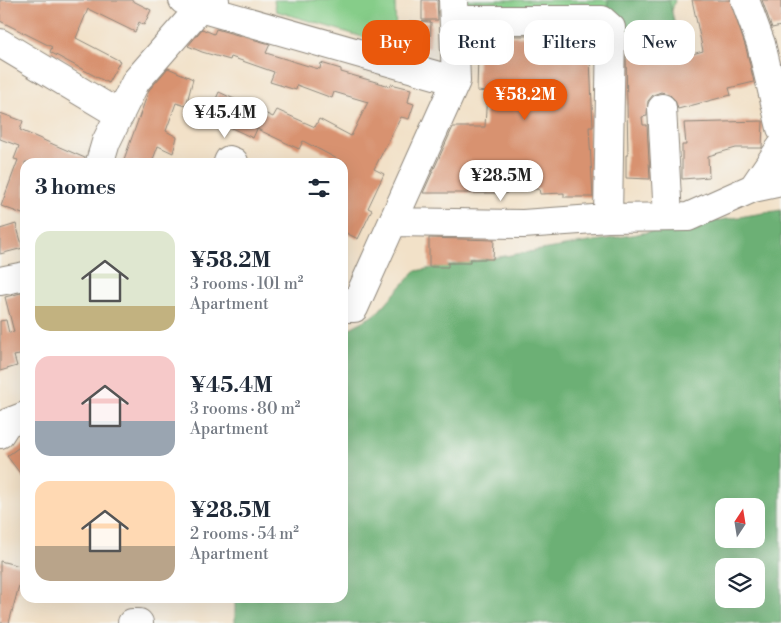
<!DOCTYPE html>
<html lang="en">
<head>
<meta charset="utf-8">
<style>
  body { margin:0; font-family:"Libre Bodoni",serif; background:#f6f6f7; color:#1f2937; height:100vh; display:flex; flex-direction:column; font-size:19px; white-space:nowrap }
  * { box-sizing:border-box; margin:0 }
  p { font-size:16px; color:#747a83 }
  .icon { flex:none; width:28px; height:28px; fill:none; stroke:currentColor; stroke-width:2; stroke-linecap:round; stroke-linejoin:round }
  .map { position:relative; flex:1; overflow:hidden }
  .side { position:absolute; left:20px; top:158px; width:328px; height:445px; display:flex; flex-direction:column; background:#fff; border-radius:15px; box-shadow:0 5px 20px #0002 }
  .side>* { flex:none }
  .hud { position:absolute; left:362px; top:20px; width:342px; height:45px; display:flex; gap:10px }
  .needle { width:32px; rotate:12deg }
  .tools { position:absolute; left:715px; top:498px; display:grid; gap:10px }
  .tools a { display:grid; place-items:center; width:50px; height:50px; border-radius:10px; background:#fff; box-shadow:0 5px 20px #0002; font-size:25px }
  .price { position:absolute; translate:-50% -42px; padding:0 11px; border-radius:18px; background:#fff; color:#222; font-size:16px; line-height:32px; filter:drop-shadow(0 1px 2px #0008) }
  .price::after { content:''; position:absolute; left:50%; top:30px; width:15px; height:11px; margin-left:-8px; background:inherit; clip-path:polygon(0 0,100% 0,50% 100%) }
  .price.selected { background:#ea580c; color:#fff }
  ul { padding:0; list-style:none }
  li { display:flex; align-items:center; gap:15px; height:125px; padding:0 15px }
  li span { display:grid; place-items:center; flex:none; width:140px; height:100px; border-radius:15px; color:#555 }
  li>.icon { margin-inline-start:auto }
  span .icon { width:60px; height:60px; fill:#fffc; stroke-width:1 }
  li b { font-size:21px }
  h2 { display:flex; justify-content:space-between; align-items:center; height:60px; padding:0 15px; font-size:21px }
  .pill { padding:0 18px; border-radius:15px; background:#fff; box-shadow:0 5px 20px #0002; font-size:18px; line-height:45px }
  .pill.selected { background:#ea580c; color:#fff }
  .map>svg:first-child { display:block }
  .green { fill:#86cd89; stroke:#587c5a }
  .forest { fill:#6cb075; stroke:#4c6e50; fill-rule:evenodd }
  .building { fill:#d89270 }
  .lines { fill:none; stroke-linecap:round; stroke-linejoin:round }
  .minor-casing { stroke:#8e867a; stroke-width:30 }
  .minor { stroke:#fff; stroke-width:28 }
</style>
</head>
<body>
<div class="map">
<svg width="781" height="623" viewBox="0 0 781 623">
  <rect width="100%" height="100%" fill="#f6f6f2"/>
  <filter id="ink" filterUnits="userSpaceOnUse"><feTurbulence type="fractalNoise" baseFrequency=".02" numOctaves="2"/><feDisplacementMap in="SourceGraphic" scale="10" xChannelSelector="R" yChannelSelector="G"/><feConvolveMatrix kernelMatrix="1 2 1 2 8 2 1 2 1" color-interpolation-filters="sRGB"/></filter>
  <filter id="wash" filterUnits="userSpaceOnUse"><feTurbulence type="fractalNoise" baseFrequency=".0096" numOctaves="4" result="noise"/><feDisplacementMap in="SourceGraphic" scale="20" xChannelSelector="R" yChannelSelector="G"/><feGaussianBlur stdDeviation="1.12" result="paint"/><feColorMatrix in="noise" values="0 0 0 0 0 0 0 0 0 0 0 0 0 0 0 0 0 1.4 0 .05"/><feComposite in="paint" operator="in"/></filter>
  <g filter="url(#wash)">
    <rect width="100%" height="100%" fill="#f2e1c8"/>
    <path class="green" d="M274,0H395L396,47L276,11Z
      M463,0H675L667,29L627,14L464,8Z"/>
    <path class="forest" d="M609,0H669L678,37L634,39L607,5Z
      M781,210V623H235V598H342L343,332L376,314L415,271ZM724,506H756V539H724ZM724,566H756V599H724Z"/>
    <g id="blocks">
      <path class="building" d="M0,0H131L151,10L144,25L139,22L135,32L88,9L76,38L120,61L108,83L50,52L52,47L0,21Z
        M422,0H437L438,20H422Z
        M692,0H730L746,48L754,82L729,88L731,95L678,109L675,100L669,94L661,92L653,95L648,101L647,116L642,117L643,125H647L650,179L626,178V155H628L626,56L649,55V58L682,57L703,51Z
        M762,0H781V26L772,28Z
        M409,21L431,22L430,48L409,47Z
        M202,29L214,34L216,29L270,44L266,53L315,68L320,69L321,63L341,69V72L390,86L391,84L411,89L408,102L414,104L409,119L401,117L374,169L384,174L368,208L372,210L358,239L342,231V174L347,164L303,141L299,149L257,129L253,138L208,117L219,92L273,117L277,110L315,127L319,119L351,136L368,102L334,92L332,98L297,85L296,90L270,82L274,72L231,57L230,60L202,52L188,46Z
        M470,36H592L593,59H590L593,127H589L593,197H564V193L540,194L539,189L507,190V193H423L453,127H485L487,92L477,91L478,54H471Z
        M168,68L193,79L186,106L176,103L166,131L177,137L173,153L158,146L152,162H123L149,90Z
        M0,113L23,121L20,130L85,158V162H25V215L1,206L18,160L14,159L19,146L0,139Z
        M763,121L762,148H736L708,156L709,177L682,179V145H686L684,123Z
        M16,224L23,248L0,254V229Z
        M429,238L494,240L493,259H470V263H448V267H429Z
        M25,292V354L14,356L17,366L0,371V321L6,320L9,333L14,332L5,297Z
        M25,443V480L7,456Z
        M0,561L24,567L9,623H0Z"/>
    </g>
  </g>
  <g filter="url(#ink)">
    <use href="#blocks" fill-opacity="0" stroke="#8e867a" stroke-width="1"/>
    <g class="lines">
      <defs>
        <path id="minor" d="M183,0L200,8L456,81
          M745,0L761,44L781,128
          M454,20H602L611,28L608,218
          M0,43L120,115
          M662,108L668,217
          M100,162L106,142L136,81L200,8L215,1
          M228,162L229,160L234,162
          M753,188L781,147
          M394,222L523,224L608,218L688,217L753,188L781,182
          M0,281L25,276
          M342,308H354L456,81L453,0
          M0,434L7,423L25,416
          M132,623H139"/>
      </defs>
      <use href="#minor" class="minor-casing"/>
      <use href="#minor" class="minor"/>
    </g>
  </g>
</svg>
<div class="tools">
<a><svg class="needle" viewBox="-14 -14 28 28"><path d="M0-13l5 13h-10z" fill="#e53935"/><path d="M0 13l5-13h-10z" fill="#747a83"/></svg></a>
<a><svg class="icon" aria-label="layers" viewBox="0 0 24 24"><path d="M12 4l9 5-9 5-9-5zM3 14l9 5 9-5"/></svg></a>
</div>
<b class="price selected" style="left:525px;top:121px">¥58.2M</b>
<b class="price" style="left:225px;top:139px">¥45.4M</b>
<b class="price" style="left:501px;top:202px">¥28.5M</b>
<div class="hud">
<a class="pill selected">Buy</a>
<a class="pill">Rent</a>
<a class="pill">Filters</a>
<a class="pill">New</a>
</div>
<section class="side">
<h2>3 homes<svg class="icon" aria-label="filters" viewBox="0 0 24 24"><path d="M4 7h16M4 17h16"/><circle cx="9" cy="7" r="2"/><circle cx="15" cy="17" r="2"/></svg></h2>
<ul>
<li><span style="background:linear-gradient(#dfe7d0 75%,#c2b280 0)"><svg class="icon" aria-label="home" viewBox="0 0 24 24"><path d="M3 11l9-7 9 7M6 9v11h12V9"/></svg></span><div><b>¥58.2M</b><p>3 rooms · 101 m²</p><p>Apartment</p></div></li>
<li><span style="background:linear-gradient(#f6c9c9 65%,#9aa5b1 0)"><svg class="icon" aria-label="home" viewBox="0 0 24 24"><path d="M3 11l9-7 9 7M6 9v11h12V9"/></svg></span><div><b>¥45.4M</b><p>3 rooms · 80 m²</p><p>Apartment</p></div></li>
<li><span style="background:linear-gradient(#ffd9b3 65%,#b9a48a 0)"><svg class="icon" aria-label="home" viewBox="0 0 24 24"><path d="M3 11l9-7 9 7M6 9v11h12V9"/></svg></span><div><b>¥28.5M</b><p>2 rooms · 54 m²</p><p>Apartment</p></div></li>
</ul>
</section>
</div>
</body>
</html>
